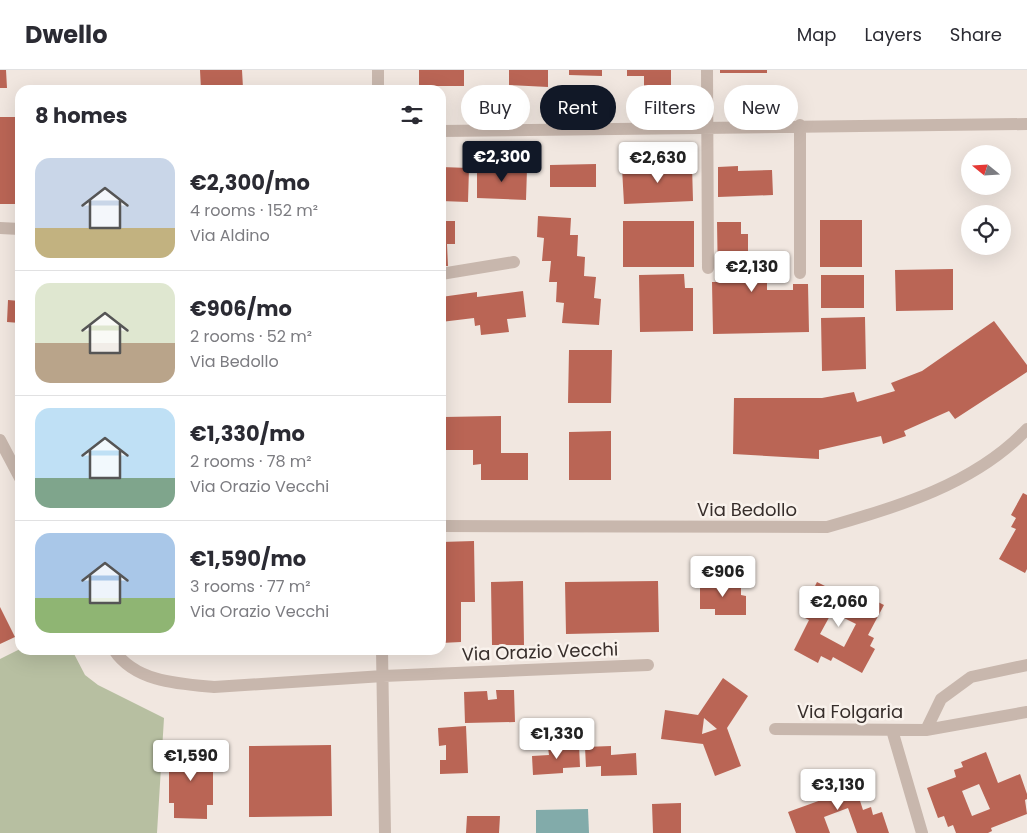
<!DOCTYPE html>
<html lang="en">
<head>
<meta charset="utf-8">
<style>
  body { margin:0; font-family:Poppins,sans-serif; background:#f2f2f3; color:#2b2b33; height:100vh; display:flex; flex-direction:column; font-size:19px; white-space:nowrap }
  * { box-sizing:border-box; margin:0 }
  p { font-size:16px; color:#7c7c81 }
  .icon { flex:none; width:28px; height:28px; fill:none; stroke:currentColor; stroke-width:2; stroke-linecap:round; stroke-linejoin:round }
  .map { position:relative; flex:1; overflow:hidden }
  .sheet { position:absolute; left:15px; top:15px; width:431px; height:570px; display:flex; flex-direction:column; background:#fff; border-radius:15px; box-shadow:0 5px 20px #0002 }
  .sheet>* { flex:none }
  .top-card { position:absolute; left:461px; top:15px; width:475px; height:45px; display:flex; gap:10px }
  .needle { width:32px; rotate:288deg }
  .fabs { position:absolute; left:961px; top:75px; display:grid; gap:10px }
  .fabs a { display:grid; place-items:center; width:50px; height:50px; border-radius:50%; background:#fff; box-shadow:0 5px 20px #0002; font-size:25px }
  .price { position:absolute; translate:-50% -42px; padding:0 11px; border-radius:5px; background:#fff; color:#222; font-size:16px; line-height:32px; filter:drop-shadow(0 1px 2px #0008) }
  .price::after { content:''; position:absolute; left:50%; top:30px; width:15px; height:11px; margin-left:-8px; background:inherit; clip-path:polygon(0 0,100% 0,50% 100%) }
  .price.on { background:#111827; color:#fff }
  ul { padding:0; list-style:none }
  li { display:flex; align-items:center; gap:15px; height:125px; padding:0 20px }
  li+li { border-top:1px solid #e1e1e2 }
  li span { display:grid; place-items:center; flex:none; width:140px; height:100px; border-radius:15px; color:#555 }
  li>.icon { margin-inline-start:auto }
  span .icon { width:60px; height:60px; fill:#fffc; stroke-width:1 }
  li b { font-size:21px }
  h2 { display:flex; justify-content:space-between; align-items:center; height:60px; padding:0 20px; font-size:21px }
  .chip { padding:0 18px; border-radius:22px; background:#fff; box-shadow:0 5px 20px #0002; font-size:18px; line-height:45px }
  .chip.on { background:#111827; color:#fff }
  header { display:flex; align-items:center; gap:30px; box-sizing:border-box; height:70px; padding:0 25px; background:#fff; border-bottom:1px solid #e1e1e2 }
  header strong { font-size:24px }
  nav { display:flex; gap:28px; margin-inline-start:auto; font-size:18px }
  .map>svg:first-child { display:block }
  .green { fill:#b7bfa1 }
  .water { fill:#82abaa }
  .building { fill:#ba6555; fill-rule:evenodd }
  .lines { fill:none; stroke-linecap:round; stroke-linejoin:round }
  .minor { stroke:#c8b7ad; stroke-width:12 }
  .labels { text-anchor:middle; stroke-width:5; stroke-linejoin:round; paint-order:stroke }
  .street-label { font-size:18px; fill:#372e2b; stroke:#f9f2ec }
</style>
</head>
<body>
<header>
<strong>Dwello</strong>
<nav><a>Map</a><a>Layers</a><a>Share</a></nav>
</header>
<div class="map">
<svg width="1027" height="763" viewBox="0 0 1027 763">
  <rect width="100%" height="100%" fill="#f1e7e0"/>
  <path class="green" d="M20,579L72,580L85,605L98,615L164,648L157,763H0V589Z"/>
  <path class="water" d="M588,739L589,763H536V740Z"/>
  <path class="building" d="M0,0H6L7,18H0Z
    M200,0H242L243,18L201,20Z
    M419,0H464V16H419Z
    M509,0H548V17L509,15Z
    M569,0H602V6L569,5Z
    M627,0H671V17H644V6H627Z
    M720,0H767V3H720Z
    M0,47H20V134H0Z
    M596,94V117H550V95Z
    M692,95L693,131L624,134L622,98Z
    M738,96V101L772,100L773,125L718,127V97Z
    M441,97L469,98L468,132L441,131Z
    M477,97L527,99L526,130L477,128Z
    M538,146L571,148L570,165H578L577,186L585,187L584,206L596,207L594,228L601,229L599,255L562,253L564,233L556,232L557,212H549L551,191H542L544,168L537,167Z
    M820,150H862V197H820Z
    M441,151H455V174H447L448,196H441Z
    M623,151H694V197H623Z
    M717,152H741V164H748V207L767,206V220H793V214H808L809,262L713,264L712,212H718Z
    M953,199V240L896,241L895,200Z
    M684,204L685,218H693V261L640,262L639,205Z
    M821,205H864V238H821Z
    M523,221L526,247L507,249L509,262L481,265L480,255L475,256L474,248L441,252V227L477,222V227Z
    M8,230L20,231V253L7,252Z
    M865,247L866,299L822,301L821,248Z
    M994,251L1027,295V302L955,349L949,341L904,361L906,366L883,374L881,366L819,380V389L733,384L734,328H822L854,322L857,332L895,321L891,313L922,301Z
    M569,280H612L611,333H568Z
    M501,346V383H528V410H481V394L473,395V380H444V347Z
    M611,361V410H569V362Z
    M1023,423L1027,425V499L1025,503L999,489L1016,459L1011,457L1016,448L1011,445Z
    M474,471L475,532H461V572L441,573V472Z
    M523,511L524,575H492L491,512Z
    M658,511L659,562L566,564L565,512Z
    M700,512H741V525L746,526V545H715V539H700Z
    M817,512L847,527L849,524L858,528L860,523L884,535L868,565L874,568L870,576L875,579L862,603L833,587L831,591L821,586L818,593L794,580L809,550L805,548L808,540L804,538ZM832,542L856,554L844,577L820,564Z
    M0,537L15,567L0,574Z
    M723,608L748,626L727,658L741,696L715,706L703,674L661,669L665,640L698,645ZM704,648L717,659L702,664Z
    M496,620H514L515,652L465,653L464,622L487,621L488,630L497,629Z
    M466,656L468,703L440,704V690H446V675L439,676L438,658Z
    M331,675L332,746L249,747V676Z
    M579,675L580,697L563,698V703L533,705L532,686L549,685L548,677Z
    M611,676V685L636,683L637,705L601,706V696L586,697L585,677Z
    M173,677H207V687L213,685V735H207V749L174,748V733H169V688H173Z
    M986,682L998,713L1020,704L1027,724V729L1025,730L1027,744L991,758L992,761L988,763H956L953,755L948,757L944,746L938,748L927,718L956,707L954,700L963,697L961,692ZM979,714L990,739L972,746L962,721Z
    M852,706L863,740L871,737L873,745L882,742L889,763H857L848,738L824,747L830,763H796L788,742L824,729L821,722L828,720L826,715Z
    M681,733V763H653L652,734Z
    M467,746H500L499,763H466Z"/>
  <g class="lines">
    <path class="minor" d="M378,0V20
      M707,0L708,198
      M441,61L1027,54
      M0,158L20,159
      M800,203V55
      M441,204L514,192
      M0,370L20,408
      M441,456L827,457C898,437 975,414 1027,359
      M114,580C135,612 179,614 214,617L383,606L648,595
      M382,580L385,763
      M775,659L926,660L1027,642
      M892,660L922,763
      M926,660L941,629L971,607L1027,595"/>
  </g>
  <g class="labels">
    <g class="street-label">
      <text x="747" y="446">Via Bedollo</text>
      <text transform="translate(540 582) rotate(-2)" y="6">Via Orazio Vecchi</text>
      <text x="850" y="648">Via Folgaria</text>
    </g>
  </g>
</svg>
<div class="fabs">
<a><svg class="needle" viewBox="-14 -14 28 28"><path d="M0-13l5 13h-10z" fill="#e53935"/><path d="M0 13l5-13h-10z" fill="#7c7c81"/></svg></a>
<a><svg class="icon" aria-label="locate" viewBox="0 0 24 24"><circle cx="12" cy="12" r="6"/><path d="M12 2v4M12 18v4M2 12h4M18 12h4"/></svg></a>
</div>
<b class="price on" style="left:502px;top:113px">€2,300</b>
<b class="price" style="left:658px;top:114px">€2,630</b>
<b class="price" style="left:752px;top:223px">€2,130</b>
<b class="price" style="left:723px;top:528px">€906</b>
<b class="price" style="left:839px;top:558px">€2,060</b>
<b class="price" style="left:557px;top:690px">€1,330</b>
<b class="price" style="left:191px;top:712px">€1,590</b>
<b class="price" style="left:838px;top:741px">€3,130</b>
<div class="top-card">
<a class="chip">Buy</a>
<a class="chip on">Rent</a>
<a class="chip">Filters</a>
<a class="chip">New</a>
</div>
<section class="sheet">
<h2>8 homes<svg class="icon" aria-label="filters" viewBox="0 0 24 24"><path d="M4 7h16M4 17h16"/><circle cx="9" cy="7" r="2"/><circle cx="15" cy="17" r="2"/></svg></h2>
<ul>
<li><span style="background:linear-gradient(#c9d6e8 70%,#c2b280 0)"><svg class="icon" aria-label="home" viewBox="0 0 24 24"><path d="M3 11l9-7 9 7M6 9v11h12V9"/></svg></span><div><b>€2,300/mo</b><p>4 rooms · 152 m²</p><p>Via Aldino</p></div></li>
<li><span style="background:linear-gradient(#dfe7d0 60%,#b9a48a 0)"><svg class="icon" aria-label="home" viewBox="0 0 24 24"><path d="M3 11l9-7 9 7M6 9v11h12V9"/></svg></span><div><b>€906/mo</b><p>2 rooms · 52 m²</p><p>Via Bedollo</p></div></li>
<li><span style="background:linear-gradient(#bfe0f5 70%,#7fa58c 0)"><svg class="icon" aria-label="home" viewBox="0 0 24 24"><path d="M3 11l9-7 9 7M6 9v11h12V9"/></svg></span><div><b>€1,330/mo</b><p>2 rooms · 78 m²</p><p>Via Orazio Vecchi</p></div></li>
<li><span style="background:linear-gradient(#a9c7e8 65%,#8fb573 0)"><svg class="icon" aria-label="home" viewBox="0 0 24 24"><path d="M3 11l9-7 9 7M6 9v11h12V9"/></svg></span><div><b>€1,590/mo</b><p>3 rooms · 77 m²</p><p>Via Orazio Vecchi</p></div></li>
</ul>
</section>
</div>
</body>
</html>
